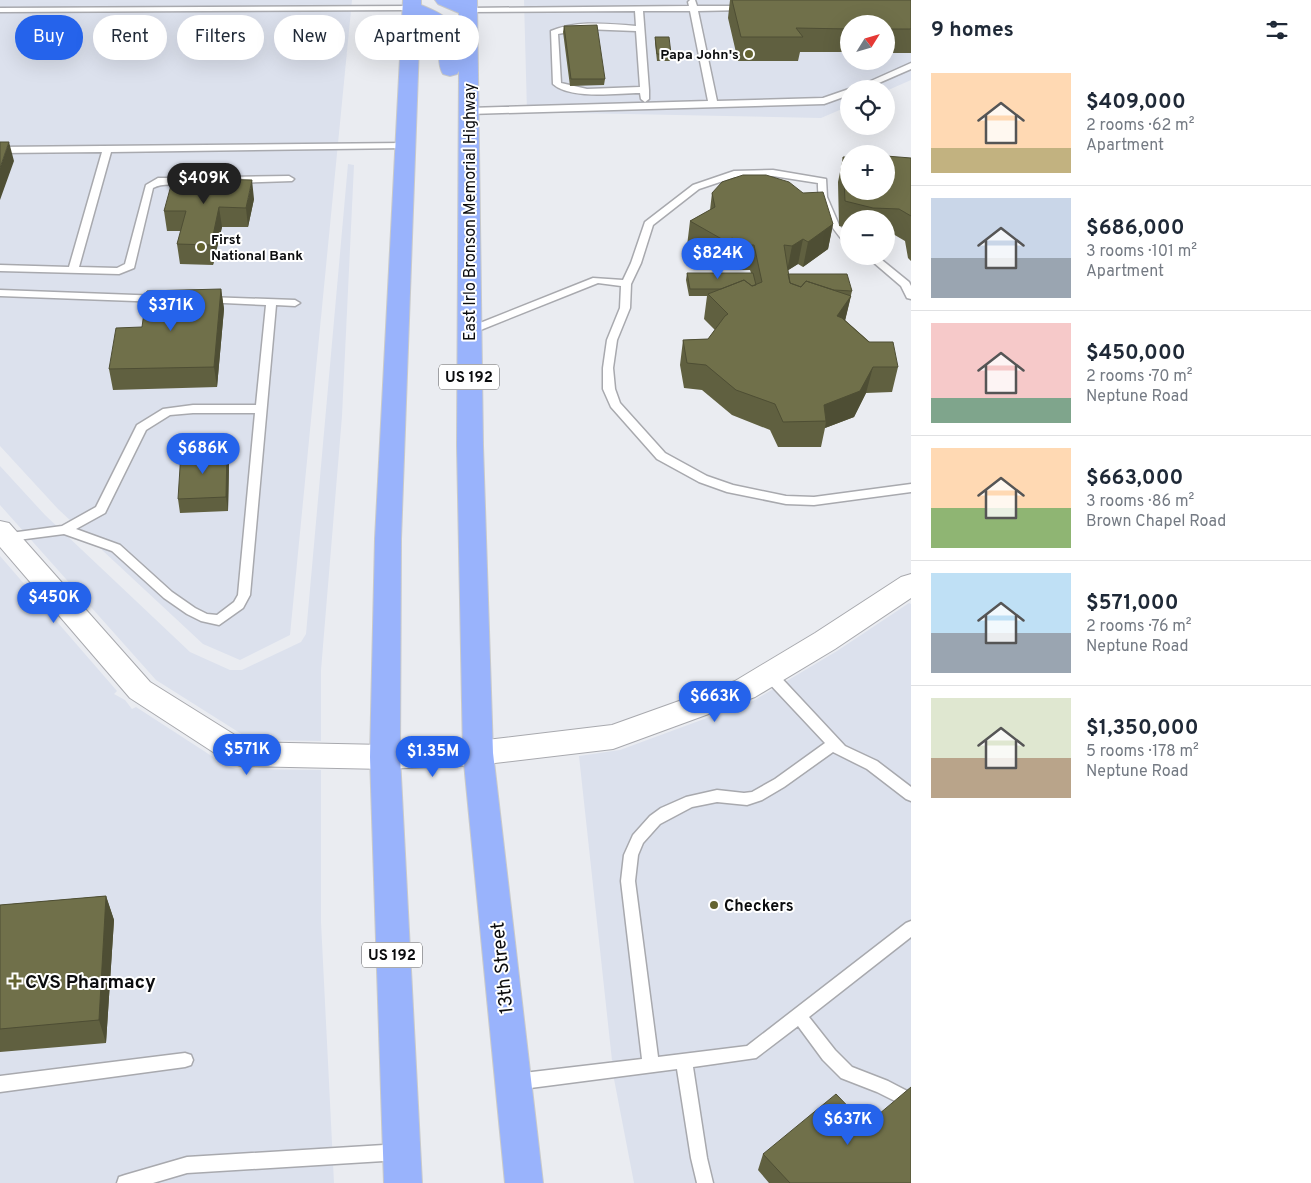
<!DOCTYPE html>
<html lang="en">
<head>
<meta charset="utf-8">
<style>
  body { margin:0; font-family:Overpass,sans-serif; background:#f2f2f3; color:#1f2937; height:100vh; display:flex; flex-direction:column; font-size:19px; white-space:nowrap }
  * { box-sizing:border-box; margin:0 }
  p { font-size:16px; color:#747a83 }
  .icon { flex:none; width:28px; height:28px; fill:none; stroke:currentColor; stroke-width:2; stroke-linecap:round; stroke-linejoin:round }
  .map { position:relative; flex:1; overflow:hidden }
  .sheet { display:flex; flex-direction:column; background:#fff; width:400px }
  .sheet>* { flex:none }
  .guide { position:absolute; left:15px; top:15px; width:475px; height:45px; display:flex; gap:10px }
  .needle { width:32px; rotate:53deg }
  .buttons { position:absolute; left:840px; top:15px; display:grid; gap:10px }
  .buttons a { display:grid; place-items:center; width:55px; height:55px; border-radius:50%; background:#fff; box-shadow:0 5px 20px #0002; font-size:25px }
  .price { position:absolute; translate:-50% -42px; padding:0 11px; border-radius:18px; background:#2563eb; color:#fff; font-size:16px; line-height:32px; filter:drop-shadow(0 1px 2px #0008) }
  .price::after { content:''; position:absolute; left:50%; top:30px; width:15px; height:11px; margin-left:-8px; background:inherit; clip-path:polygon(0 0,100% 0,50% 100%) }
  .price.current { background:#222; color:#fff }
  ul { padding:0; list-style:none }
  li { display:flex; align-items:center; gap:15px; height:125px; padding:0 20px }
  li+li { border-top:1px solid #e0e1e3 }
  li span { display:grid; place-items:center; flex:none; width:140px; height:100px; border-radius:0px; color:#555 }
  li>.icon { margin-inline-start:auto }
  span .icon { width:60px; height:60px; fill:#fffc; stroke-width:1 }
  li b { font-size:21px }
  h2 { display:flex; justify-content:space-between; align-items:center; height:60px; padding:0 20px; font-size:21px }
  .pill { padding:0 18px; border-radius:22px; background:#fff; box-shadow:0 5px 20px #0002; font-size:18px; line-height:45px }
  .pill.current { background:#2563eb; color:#fff }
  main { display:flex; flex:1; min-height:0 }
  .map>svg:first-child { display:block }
  .built { fill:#dce1ed; fill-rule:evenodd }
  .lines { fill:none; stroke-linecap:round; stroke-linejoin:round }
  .lane-casing { stroke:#a8a9ae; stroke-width:3 }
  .secondary-casing { stroke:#a8a9ae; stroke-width:2 }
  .highway-casing { stroke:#c9caca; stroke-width:2 }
  .lane { fill:#fff; fill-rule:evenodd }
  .secondary { fill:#fff; fill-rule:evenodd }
  .highway { fill:#99b3fc; fill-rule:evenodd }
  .wall { fill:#606040 }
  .shaded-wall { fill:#4e4e34 }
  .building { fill:#70704a; stroke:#4e4e34 }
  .poi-dot { fill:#646330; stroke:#fff; stroke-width:2 }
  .labels { text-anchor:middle; stroke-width:4; stroke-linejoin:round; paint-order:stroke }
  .far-poi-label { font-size:14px; font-weight:bold; fill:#0b0c0e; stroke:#fff; text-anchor:end }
  .shield { fill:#fff; stroke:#545556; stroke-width:1 }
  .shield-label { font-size:15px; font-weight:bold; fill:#0b0c0e }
  .street-label { font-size:16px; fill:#0b0c0e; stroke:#fff }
  .poi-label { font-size:16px; font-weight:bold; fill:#0b0c0e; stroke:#fff; text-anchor:start }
  .near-street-label { font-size:19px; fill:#0b0c0e; stroke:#fff }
  .near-poi-label { font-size:19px; font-weight:bold; fill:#0b0c0e; stroke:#fff; text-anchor:start }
</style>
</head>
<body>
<main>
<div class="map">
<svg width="911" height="1183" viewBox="0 0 911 1183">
  <rect width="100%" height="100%" fill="#eaecf1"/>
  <path class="built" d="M0,0H352L290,635L240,660L203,644L58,509L0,446Z
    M524,0H911V80L886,91V89H849V106L821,118L527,112ZM849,24H886V61H849Z
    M348,164L354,165L342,416L321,670V741L251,740L156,680L0,505V466L45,515L190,652L230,670H242L301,642L306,634Z
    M0,556L117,691L114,694L125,700L132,709L136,707L227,766L236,769L321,770V922L334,1183H0Z
    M909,603L911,604V1183H634L614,1079L579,756L620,750L753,701L837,651Z"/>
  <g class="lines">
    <defs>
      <path id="lane" d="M690,0H695L697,6H745L749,8L745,10L698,11L717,101L823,98L849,89V95L824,104L469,114L465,111L469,108L708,101L690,11H643L649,90V99L645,102L641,99L640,93C617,93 571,100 553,84L551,31C578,20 607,24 636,26L635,11L468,12L464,10L468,8L689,6L688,2ZM584,29L636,31L640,87L587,89L561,83L558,34Z
        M414,6L415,8L411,10L0,12V8Z
        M911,63V69L865,89H853Z
        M405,143L408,144V148L111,152L79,267L117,268L125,264L146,185L158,178H190L195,181C184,189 166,180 153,188L134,268L119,274L0,271V265L69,267L102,152L0,153V147Z
        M773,170L826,179L827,197L839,225L849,235V244L845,243C830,226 817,207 818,183L773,176L735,177L699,189L653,225L641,263L631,284L630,308L617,340L613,368L615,389L620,403L665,453L707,476L733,485L786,496L814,497L911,484V492L814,505L786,504L727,492L699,482L657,459L611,407L603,389V368L607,340L620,308L621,286L598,283L473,333H465L464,331L465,329L593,278L623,280L631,263L645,222L693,185L734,171Z
        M289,176L294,179L292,181L230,183L225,180L230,177Z
        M866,256H877L909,282L911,286V299L907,298L901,286Z
        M0,290L162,296L167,299L162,302L0,296Z
        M207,297L295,300L300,303L295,306L276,305L250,595L243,608L219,625L201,621L187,614L164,598L112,551L64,534L10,541L0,545V536L3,534L62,526L96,507L137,425L163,409L193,405H256L266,305L203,302L202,300ZM193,413H255L238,595L234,602L217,615L207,614L195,608L172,592L120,545L76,529L105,513L146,430L170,415Z
        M769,669L774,670L845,746L877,761L911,787V801L906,799L867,769L833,752L784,787L762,800L747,805L717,802L692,807L660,824L643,843L638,855L635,881L658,1057L747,1046L906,923L911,921V937L809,1017L835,1050L852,1067L888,1081L911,1093V1109L877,1092L841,1078L823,1060L798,1026L756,1058L693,1067L707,1158L713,1183H697L691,1158L677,1069L515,1090L509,1087L507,1082L509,1077L515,1074L642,1059L621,881L624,855L633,835L650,816L661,808L686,797L717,790L744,793L752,792L775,779L825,743L764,678L762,674L764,670Z
        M185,1053L191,1055L193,1060L191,1065L185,1067L0,1092V1076Z
        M400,1144L406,1146L408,1152L406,1158L400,1160L187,1173L153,1183H117L119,1177L125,1175L187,1157Z"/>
      <path id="secondary" d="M0,521L9,523L150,682L246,742L385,745L478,741L612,725L735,681L815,633L901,577L911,574V598L835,649L755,697L613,749L478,765L385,769L241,766L230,763L130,698L0,547Z"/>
      <path id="highway" d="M403,0H421V5C448,16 458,22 459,53V13L438,4L435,0H477L483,446L493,753L543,1183H505L463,753L457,446L459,71L457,74L450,76L443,74C436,63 441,42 437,29L420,18L401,539L400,757L422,1183H384L370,757L375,539Z"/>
    </defs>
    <use href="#lane" class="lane-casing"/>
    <use href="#secondary" class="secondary-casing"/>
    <use href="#highway" class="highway-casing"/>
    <use href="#lane" class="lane"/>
    <use href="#secondary" class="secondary"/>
    <use href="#highway" class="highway"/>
  </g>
  <path class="wall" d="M730,0H911V53H886V24H849V52H800L798,61H738L728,18Z
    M564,26L605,79L604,85L570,86L563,32Z
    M655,37L671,54L670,61H657L655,43Z
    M843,157L911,158V261L908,258L905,241L893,234H886V219H849V228L839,226L838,182Z
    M712,193L833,224L828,249L803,267L798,264L788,270V274L852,291L845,320L898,367L892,392L866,393L854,417L825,428L821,447H778L770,430L732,415L702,390L684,388L680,365L683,340L708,339L715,330L704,319L707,296H689L686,280L687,273H751L750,270H740L729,263L724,267L687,246L690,221L710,210Z
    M254,199L248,227H222L213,265L180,264L177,244L181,231H167L164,211Z
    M221,289L224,309L217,387L113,390L109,369L142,327Z
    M229,464L228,511L180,513L178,499Z
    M106,896L114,920L106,1043L0,1052V905Z
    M866,1125L911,1183H769L758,1170L763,1154Z"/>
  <path class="shaded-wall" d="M9,142L14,161L0,200V168Z
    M252,180L254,199L248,227L246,208Z
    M219,207L222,227L213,265L211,245Z
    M833,224L828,249L803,267L808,242Z
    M732,238L729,263L724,267L727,242Z
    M803,239L798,264L787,271L792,246Z
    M221,289L224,309L217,387L214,367Z
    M851,296L845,321L837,316Z
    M873,367L866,393L854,417L825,428L826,421L824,405Z
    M227,450L229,464L228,511L226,497Z
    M106,896L114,920L106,1043L99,1020Z"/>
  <path class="building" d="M732,0H911V29H886V24H849V29L796,28L803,37H741Z
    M597,25L605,79H571L564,26Z
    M655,37H669L671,54H657Z
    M0,142H9L0,168Z
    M886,156L911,158V216L899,209L873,208L845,201L843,157H849V191H886Z
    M743,175H766L789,182L803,193L823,192L833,224L808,242L803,239L792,246L784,245L790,283L801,287L806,281L851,296L837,316L842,318L869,342H893L898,367H873L860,391L824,405L826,421L783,422L775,404L736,390L706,365L687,363L683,340L708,339L725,316L728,314L708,294L744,280L752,286L762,282L754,245H744L732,238L727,242L690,221L715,207L712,193L722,182Z
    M173,178L252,180L246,208L219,207L211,245L177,244L186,211H164Z
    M687,273H753L756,285L752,286L744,280L721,289H690Z
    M788,274H847L852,291L834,290L806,281L801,287L790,283Z
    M221,289L214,367L109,369L116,328L142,327L147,291Z
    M227,450L226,497L178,499L181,452Z
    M106,896L99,1020L0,1029V905Z
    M911,1087V1183H790L763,1154L836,1094L866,1125Z"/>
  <g class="poi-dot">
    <circle cx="749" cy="54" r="5"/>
    <circle cx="201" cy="247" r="5"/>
    <circle cx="714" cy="905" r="5"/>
    <path d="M12.5 973.5h5v5h5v5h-5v5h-5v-5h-5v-5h5z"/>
  </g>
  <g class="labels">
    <g class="far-poi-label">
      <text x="739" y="59">Papa John's</text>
      <text x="211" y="244" text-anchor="start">First<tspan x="211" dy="16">National Bank</tspan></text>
    </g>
    <g class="shield">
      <rect x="439" y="364.5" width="60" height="25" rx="4"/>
      <rect x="362" y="942.5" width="60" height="25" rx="4"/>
    </g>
    <g class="shield-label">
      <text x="469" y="382">US 192</text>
      <text x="392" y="960">US 192</text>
    </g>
    <g class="street-label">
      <text transform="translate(469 212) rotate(-90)" y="6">East Irlo Bronson Memorial Highway</text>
    </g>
    <g class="poi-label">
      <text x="724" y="911">Checkers</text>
    </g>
    <g class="near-street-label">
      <text transform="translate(501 968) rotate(-96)" y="7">13th Street</text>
    </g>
    <g class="near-poi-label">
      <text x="25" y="988">CVS Pharmacy</text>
    </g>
  </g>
</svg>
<div class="buttons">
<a><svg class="needle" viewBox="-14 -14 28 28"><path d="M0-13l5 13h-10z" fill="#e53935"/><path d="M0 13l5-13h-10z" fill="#747a83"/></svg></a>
<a><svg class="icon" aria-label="locate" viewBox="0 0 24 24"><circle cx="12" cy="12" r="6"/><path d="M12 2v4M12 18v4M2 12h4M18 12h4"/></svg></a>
<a>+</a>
<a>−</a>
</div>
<b class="price current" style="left:204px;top:205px">$409K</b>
<b class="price" style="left:718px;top:280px">$824K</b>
<b class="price" style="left:171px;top:332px">$371K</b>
<b class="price" style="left:203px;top:475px">$686K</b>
<b class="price" style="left:54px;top:624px">$450K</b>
<b class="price" style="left:715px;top:723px">$663K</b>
<b class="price" style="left:247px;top:776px">$571K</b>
<b class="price" style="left:433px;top:778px">$1.35M</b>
<b class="price" style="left:848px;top:1146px">$637K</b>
<div class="guide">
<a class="pill current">Buy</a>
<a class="pill">Rent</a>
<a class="pill">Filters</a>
<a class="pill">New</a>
<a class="pill">Apartment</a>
</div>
</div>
<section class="sheet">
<h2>9 homes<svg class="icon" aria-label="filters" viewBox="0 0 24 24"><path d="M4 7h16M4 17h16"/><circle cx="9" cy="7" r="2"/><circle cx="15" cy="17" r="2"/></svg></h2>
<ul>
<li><span style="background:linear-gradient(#ffd9b3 75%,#c2b280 0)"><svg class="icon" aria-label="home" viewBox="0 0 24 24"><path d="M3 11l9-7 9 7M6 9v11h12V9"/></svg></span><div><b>$409,000</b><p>2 rooms · 62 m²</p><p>Apartment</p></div></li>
<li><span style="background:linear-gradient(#c9d6e8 60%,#9aa5b1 0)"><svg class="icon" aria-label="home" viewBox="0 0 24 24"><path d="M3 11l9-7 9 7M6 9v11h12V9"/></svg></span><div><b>$686,000</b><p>3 rooms · 101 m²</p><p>Apartment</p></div></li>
<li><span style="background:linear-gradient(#f6c9c9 75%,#7fa58c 0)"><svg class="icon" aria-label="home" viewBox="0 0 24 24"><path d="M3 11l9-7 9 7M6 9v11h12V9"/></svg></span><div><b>$450,000</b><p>2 rooms · 70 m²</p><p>Neptune Road</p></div></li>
<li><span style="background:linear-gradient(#ffd9b3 60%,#8fb573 0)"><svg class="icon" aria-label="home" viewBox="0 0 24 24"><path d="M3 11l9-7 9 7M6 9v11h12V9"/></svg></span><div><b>$663,000</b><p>3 rooms · 86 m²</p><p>Brown Chapel Road</p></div></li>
<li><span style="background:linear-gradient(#bfe0f5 60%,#9aa5b1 0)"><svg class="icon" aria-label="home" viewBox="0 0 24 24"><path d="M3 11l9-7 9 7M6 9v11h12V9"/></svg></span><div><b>$571,000</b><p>2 rooms · 76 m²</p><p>Neptune Road</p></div></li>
<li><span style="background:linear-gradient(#dfe7d0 60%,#b9a48a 0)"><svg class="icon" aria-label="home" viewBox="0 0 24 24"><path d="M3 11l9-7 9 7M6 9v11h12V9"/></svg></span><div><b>$1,350,000</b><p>5 rooms · 178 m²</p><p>Neptune Road</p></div></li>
</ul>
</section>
</main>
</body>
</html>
